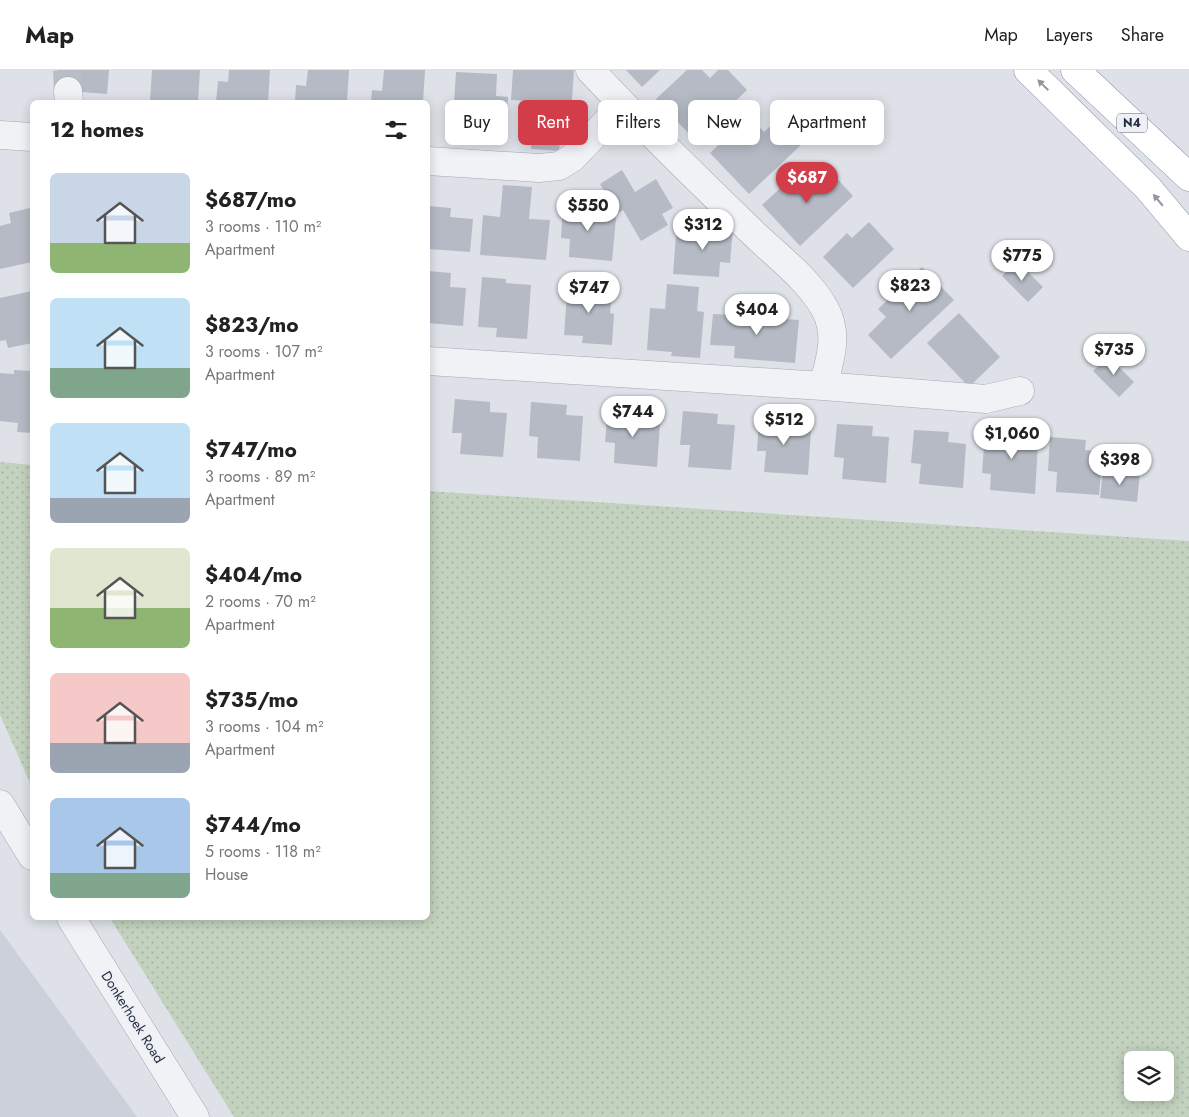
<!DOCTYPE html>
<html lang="en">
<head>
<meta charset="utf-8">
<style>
  body { margin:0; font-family:Jost,sans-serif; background:#f2f2f2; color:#222; height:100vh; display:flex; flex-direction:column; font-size:19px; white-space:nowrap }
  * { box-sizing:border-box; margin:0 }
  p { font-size:16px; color:#767676 }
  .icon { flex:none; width:28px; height:28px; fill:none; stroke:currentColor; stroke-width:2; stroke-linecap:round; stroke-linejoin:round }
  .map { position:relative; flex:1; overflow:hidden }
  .sheet { position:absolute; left:30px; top:30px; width:400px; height:820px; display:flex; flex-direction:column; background:#fff; border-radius:8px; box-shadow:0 2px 12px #0003 }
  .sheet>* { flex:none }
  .banner { position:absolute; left:445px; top:30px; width:475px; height:45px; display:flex; gap:10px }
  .buttons { position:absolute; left:1124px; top:981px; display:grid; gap:10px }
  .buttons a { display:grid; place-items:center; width:50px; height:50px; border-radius:8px; background:#fff; box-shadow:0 2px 12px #0003; font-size:25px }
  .price { position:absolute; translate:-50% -42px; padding:0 11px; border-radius:18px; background:#fff; color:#222; font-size:16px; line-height:32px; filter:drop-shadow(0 1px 2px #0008) }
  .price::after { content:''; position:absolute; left:50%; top:30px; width:15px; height:11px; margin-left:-8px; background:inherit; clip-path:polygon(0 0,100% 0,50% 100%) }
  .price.selected { background:#d33d4a; color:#fff }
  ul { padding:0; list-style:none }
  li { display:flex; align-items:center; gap:15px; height:125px; padding:0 20px }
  li span { display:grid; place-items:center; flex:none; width:140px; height:100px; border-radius:8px; color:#555 }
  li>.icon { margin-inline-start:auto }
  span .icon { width:60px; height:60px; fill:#fffc; stroke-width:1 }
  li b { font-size:21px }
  h2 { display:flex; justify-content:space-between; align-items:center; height:60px; padding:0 20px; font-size:21px }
  .pill { padding:0 18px; border-radius:8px; background:#fff; box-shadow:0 2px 12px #0003; font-size:18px; line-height:45px }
  .pill.selected { background:#d33d4a; color:#fff }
  header { display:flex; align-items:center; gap:30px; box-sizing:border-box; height:70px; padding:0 25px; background:#fff; border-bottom:1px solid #e0e0e0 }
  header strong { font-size:24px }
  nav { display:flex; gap:28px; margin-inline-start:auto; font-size:18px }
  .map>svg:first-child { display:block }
  .built { fill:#cbd0da }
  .green { fill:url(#green-dots); fill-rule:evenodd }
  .building { fill:#b5bac5 }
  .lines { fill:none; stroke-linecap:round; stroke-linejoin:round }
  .minor-tunnel { stroke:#b9bdc6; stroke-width:28; stroke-dasharray:28 14; stroke-linecap:butt }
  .minor-casing { stroke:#a3a8b2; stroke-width:29 }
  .trunk-casing { stroke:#848d9f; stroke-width:29 }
  .minor { stroke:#f0f2f6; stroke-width:28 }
  .trunk { stroke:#fff; stroke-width:28 }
  .oneway { fill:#92969f }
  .labels { text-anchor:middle; stroke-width:4; stroke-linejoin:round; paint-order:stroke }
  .shield { fill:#edf0f6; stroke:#626876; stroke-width:1 }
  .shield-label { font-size:12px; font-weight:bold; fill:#262e3f }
  .street-label { font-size:14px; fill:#262e3f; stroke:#edf0f6 }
</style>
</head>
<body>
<header>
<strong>Map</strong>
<nav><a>Map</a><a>Layers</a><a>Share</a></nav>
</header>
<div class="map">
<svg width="1189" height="1047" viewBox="0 0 1189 1047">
  <defs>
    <pattern id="green-dots" width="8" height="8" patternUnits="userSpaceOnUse" patternTransform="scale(1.25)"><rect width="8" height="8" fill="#c2d2be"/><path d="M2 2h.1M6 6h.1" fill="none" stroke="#a7b5a4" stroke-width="1.8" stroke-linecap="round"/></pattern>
  </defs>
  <rect width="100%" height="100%" fill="#dee1e8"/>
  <path class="built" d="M0,860L137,1047H0Z"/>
  <path class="green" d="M0,392L32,395V717L0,645Z
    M428,421L1189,471V1047H234L110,848H428ZM1132,990H1165V1022H1132Z"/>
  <path class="building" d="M58,0H109L107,24L56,20Z
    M152,0H200L198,32H150Z
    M229,0H270L268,32H216L218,11L228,12Z
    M308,0H349L347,32H295L296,15L306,16Z
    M384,0H425L423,32H371L372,20L382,21Z
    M513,0H574L570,59H561L559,81L531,79L533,57L525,56L527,31L511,30Z
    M626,0H660L642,17Z
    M687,0H702L710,8L718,0H728L747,20L695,70L656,29Z
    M456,2L497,4L496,26L508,27L506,64L473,62V50L453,48Z
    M857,32L882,58L867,73L841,47Z
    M749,46L764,62L778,49L802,74L749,124L710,83Z
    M801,99L816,114L830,101L853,126L800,176L762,135Z
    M622,100L635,122L656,109L673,138L662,144L668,155L641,171L623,140L618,143L600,114Z
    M503,115L532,117L529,149L550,150L546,190L480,185L483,145L500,147Z
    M563,134L603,136L602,147L616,148L612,191L569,187L570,169L561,168Z
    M428,136L451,138L450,147L473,149L470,182L428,179Z
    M30,138L32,149V192L0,199V156L11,153L9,143Z
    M869,152L894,179L853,218L823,187L847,163L852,168Z
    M696,155L733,157L730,193L720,192L719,207L673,204L676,166L695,167Z
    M1017,191L1043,217L1028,232L1002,206Z
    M922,197L954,230L891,289L868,265L886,247L878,239Z
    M428,201L451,203L450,217L466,218L463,256L428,253Z
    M482,207L506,209V213L531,215L527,269L496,267L497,258L478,257Z
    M568,211L594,213L593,222L612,224L610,243L614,244L612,275L582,273L583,266L564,265Z
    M667,214L699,217L697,241L704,242L700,288L671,286L672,282L647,280L650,238L665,239Z
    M32,221V273L8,278L6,270L0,271V228Z
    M735,240L769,243L768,248L799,250L795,293L734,288L735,276L710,275L713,244L735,245Z
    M959,243L1000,287L969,317L927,273Z
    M1108,286L1134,312L1119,327L1093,301Z
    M14,300L32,301V363L17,362L18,353L0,351V303L14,304Z
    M455,329L490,332V342L507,343L503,387L460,384L462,363H452Z
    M531,332L567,335L566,345L583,346L580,391L537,388L538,367L529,366Z
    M608,339L644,341L643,351L660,353L657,397L614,393L615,373L605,372Z
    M683,341L718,344L717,354L735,355L731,400L688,397L690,375H680Z
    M759,347L795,350L794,360L811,361L808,405L764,402L766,381H757Z
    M837,354L873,356L872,366L889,367L886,413L842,409L844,388L834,387Z
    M1012,355L1039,357L1035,424L990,420L991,404L982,403L985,362L1011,364Z
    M914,360L949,362L948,372L966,374L963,418L919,414L921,394L911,393Z
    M1050,367L1086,370L1085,380L1103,382L1099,425L1056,422L1057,402L1048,401Z
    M1103,400L1140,402L1137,432L1100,428Z"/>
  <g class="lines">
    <path class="minor-tunnel" d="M67,0L68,21"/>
    <defs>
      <path id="minor" d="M590,0C642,55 695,107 749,159C774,184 808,208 825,239C839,265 830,290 823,316
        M68,21L69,32
        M0,65L32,67
        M428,91L539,98L559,96L572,88L623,35
        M428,291L823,316L986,329L1020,321
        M0,734L32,786
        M71,848L195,1047"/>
      <path id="trunk" d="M1028,0L1148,118L1189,167
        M1075,0L1189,107"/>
    </defs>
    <use href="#minor" class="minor-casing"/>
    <use href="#trunk" class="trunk-casing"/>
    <use href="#minor" class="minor"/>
    <use href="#trunk" class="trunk"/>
  </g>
  <defs><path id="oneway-solid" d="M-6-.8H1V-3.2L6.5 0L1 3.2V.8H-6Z" transform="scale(1.25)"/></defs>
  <g class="oneway">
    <use href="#oneway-solid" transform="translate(1043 15) rotate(-135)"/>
    <use href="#oneway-solid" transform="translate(1158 130) rotate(-130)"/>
  </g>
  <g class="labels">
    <rect class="shield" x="1117" y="43.5" width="30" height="19" rx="4"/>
    <g class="shield-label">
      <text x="1132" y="57">N4</text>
    </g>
    <g class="street-label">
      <text transform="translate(133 947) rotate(58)" y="5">Donkerhoek Road</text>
    </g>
  </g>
</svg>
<div class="buttons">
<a><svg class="icon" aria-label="layers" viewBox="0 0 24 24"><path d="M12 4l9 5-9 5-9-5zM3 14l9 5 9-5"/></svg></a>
</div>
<b class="price selected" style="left:807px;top:134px">$687</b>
<b class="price" style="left:588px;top:162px">$550</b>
<b class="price" style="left:703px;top:181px">$312</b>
<b class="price" style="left:1022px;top:212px">$775</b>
<b class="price" style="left:910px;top:242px">$823</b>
<b class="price" style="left:589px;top:244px">$747</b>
<b class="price" style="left:757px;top:266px">$404</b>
<b class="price" style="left:1114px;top:306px">$735</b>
<b class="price" style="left:633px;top:368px">$744</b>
<b class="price" style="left:784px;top:376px">$512</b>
<b class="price" style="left:1012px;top:390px">$1,060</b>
<b class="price" style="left:1120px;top:416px">$398</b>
<div class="banner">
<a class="pill">Buy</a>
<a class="pill selected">Rent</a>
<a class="pill">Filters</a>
<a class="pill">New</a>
<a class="pill">Apartment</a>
</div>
<section class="sheet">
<h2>12 homes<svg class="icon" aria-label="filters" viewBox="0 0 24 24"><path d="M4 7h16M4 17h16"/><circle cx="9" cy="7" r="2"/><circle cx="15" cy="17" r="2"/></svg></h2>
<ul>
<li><span style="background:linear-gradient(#c9d6e8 70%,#8fb573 0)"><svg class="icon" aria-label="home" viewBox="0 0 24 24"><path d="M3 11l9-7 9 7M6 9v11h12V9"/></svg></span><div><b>$687/mo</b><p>3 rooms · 110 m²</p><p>Apartment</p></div></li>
<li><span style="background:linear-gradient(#bfe0f5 70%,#7fa58c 0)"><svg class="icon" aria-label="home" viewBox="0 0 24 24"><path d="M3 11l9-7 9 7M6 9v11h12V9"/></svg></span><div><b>$823/mo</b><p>3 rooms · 107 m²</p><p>Apartment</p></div></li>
<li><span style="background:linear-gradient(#bfe0f5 75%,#9aa5b1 0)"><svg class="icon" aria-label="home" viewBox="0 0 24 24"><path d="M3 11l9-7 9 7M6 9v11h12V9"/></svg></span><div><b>$747/mo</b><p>3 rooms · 89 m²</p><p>Apartment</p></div></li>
<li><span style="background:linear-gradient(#dfe7d0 60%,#8fb573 0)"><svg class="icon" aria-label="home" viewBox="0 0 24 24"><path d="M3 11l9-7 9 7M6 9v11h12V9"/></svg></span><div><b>$404/mo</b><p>2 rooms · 70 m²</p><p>Apartment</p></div></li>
<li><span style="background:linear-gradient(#f6c9c9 70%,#9aa5b1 0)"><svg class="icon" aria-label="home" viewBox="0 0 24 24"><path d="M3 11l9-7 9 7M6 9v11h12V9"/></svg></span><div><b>$735/mo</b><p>3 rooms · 104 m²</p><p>Apartment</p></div></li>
<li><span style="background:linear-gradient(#a9c7e8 75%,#7fa58c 0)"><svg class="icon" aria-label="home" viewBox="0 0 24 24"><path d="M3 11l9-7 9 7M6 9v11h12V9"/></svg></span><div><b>$744/mo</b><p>5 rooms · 118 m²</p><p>House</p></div></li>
</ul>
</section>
</div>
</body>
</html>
